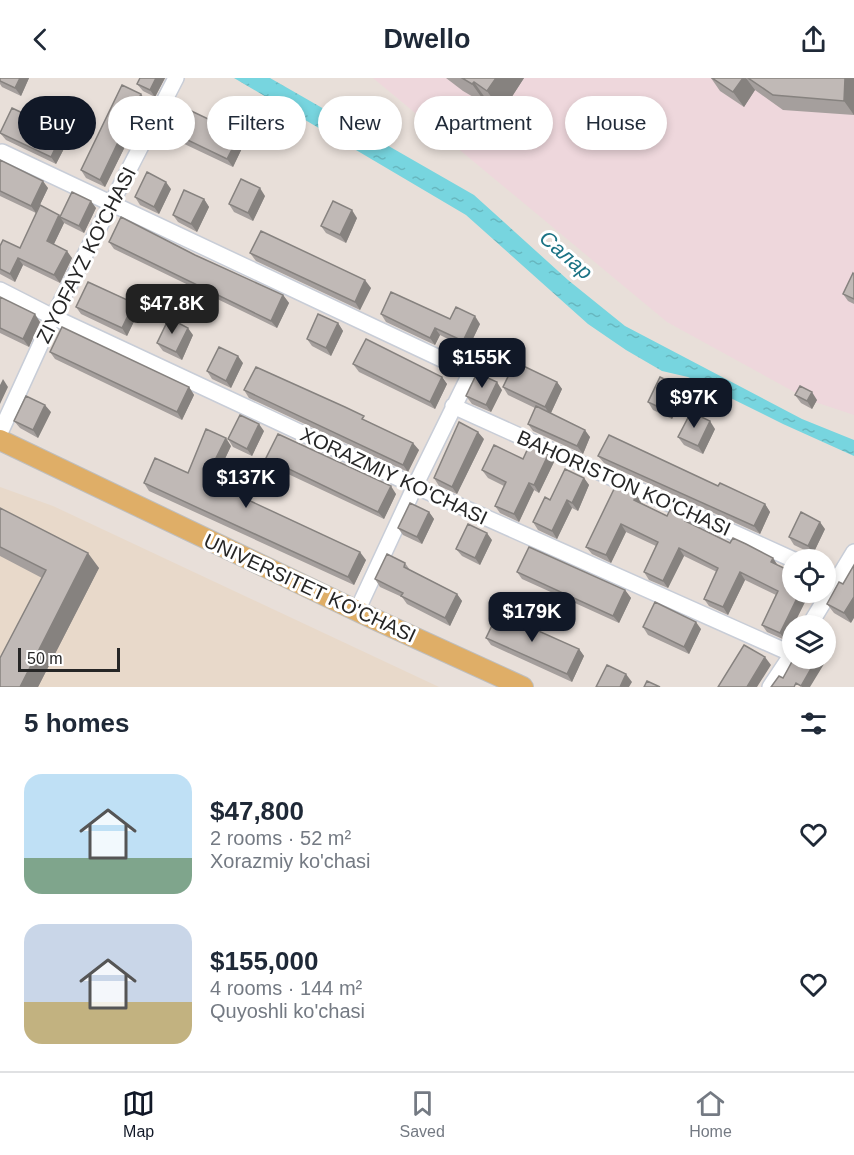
<!DOCTYPE html>
<html lang="en">
<head>
<meta charset="utf-8">
<style>
  body { margin:0; font-family:Helvetica,sans-serif; background:#f6f6f7; color:#1f2937; height:100vh; display:flex; flex-direction:column; font-size:22px; white-space:nowrap }
  * { box-sizing:border-box; margin:0 }
  p { font-size:20px; color:#747a83 }
  .icon { flex:none; width:33px; height:33px; fill:none; stroke:currentColor; stroke-width:2; stroke-linecap:round; stroke-linejoin:round }
  .map { position:relative; height:609px; overflow:hidden }
  .panel { display:flex; flex-direction:column; background:#fff; flex:1 }
  .panel>* { flex:none }
  .guide { position:absolute; left:18px; top:18px; width:819px; height:54px; display:flex; gap:12px }
  .buttons { position:absolute; left:782px; top:471px; display:grid; gap:12px }
  .buttons a { display:grid; place-items:center; width:54px; height:54px; border-radius:50%; background:#fff; box-shadow:0 3px 9px #0003; font-size:30px }
  .scale { position:absolute; left:18px; bottom:15px; width:102px; box-sizing:border-box; padding-left:6px; border:3px solid #262626; border-top:0; font-size:16px; line-height:21px; white-space:nowrap; color:#262626; -webkit-text-stroke:4px #fff; paint-order:stroke }
  .price { position:absolute; translate:-50% -51px; padding:0 14px; border-radius:12px; background:#111827; color:#fff; font-size:20px; line-height:39px; filter:drop-shadow(0 2px 3px #0008) }
  .price::after { content:''; position:absolute; left:50%; top:36px; width:18px; height:14px; margin-left:-9px; background:inherit; clip-path:polygon(0 0,100% 0,50% 100%) }
  .price.selected { background:#222; color:#fff }
  ul { padding:0; list-style:none }
  li { display:flex; align-items:center; gap:18px; height:150px; padding:0 24px }
  li span { display:grid; place-items:center; flex:none; width:168px; height:120px; border-radius:18px; color:#555 }
  li>.icon { margin-inline-start:auto }
  span .icon { width:72px; height:72px; fill:#fffc; stroke-width:1 }
  li b { font-size:26px }
  h2 { display:flex; justify-content:space-between; align-items:center; height:72px; padding:0 24px; font-size:26px }
  .pill { padding:0 21px; border-radius:27px; background:#fff; box-shadow:0 3px 9px #0003; font-size:21px; line-height:54px }
  .pill.selected { background:#111827; color:#fff }
  header { display:flex; justify-content:space-between; align-items:center; height:78px; padding:0 24px; background:#fff; font-size:27px; font-weight:600 }
  .tabs { display:flex; justify-content:space-around; align-items:center; height:84px; border-top:2px solid #e0e1e3; background:#fff; font-size:16px; color:#747a83 }
  .tabs a { display:grid; justify-items:center; gap:3px }
  .tabs .selected { color:#111827 }
  .map>svg:first-child { display:block }
  .education { fill:#e8d9ca }
  .medical { fill:#eed7dc }
  .water { fill:url(#water-ripples) }
  .lines { fill:none; stroke-linecap:round; stroke-linejoin:round }
  .minor-casing { stroke:#c8cdd7; stroke-width:18 }
  .major-casing { stroke:#bebebe; stroke-width:22 }
  .minor { stroke:#fff; stroke-width:15 }
  .major { stroke:#dfae67; stroke-width:20 }
  .wall { fill:#a59f9d }
  .shaded-wall { fill:#86827f }
  .building { fill:#c0b9b6; stroke:#86827f; stroke-width:1.5 }
  .labels { text-anchor:middle; stroke-width:6; stroke-linejoin:round; paint-order:stroke }
  .street-label { font-size:20px; fill:#262626; stroke:#fff }
  .water-label { font-size:21px; font-style:italic; fill:#1c7385; stroke:#fff }
</style>
</head>
<body>
<header><svg class="icon" aria-label="back" viewBox="0 0 24 24"><path d="M15 5l-7 7 7 7"/></svg>Dwello<svg class="icon" aria-label="share" viewBox="0 0 24 24"><path d="M12 15V3M7 8l5-5 5 5M5 13v7h14v-7"/></svg></header>
<div class="map">
<svg width="854" height="609" viewBox="0 0 854 609">
  <defs>
    <pattern id="water-ripples" width="26" height="14" patternUnits="userSpaceOnUse" patternTransform="scale(1.5)"><rect width="26" height="14" fill="#77d5df"/><path d="M2 4q2-2 4 0t4 0M15 11q2-2 4 0t4 0" fill="none" stroke="#67b7bf"/></pattern>
  </defs>
  <rect width="100%" height="100%" fill="#e8dfd9"/>
  <path class="education" d="M0,409L53,428L439,609H0Z"/>
  <path class="medical" d="M373,0H854V337L809,322L667,244Z"/>
  <path class="water" d="M234,0H270L474,117L568,202L625,248L802,341L854,362V378L783,346L688,299L662,293L626,272L588,246L466,137Z"/>
  <g class="lines">
    <defs>
      <path id="minor" d="M2,74L469,294L470,296L415,408L357,533
        M0,212L53,239L415,408L792,576
        M453,328L794,482
        M0,355L53,239L176,0
        M809,548L854,474
        M770,609L792,576"/>
      <path id="major" d="M0,362L374,541L523,609"/>
    </defs>
    <use href="#minor" class="minor-casing"/>
    <use href="#major" class="major-casing"/>
    <use href="#minor" class="minor"/>
    <use href="#major" class="major"/>
  </g>
  <path class="wall" d="M0,0H29L21,18L2,9L0,6Z
    M165,0L155,19L143,13L137,6Z
    M446,0H524L502,34L488,24L487,27L463,13Z
    M711,0H854V37L783,32L755,12L744,29L720,13Z
    M147,24L105,109L86,100L81,92Z
    M0,55L69,61L56,86L6,62Z
    M173,55L245,64L233,89L178,63Z
    M0,82L48,110L36,135L0,118Z
    M171,111L159,136L140,127L135,119Z
    M265,118L253,143L234,134L229,126Z
    M204,121L209,129L197,154L178,144L173,137Z
    M96,130L84,155L64,145L54,166L72,180L60,205L23,187L15,204L0,196V168L20,170L60,138Z
    M357,140L346,165L326,155L321,148Z
    M109,164L195,177L283,217L289,225L277,250L114,171Z
    M250,175L371,210L360,232L256,183Z
    M854,196V226L848,223L843,216Z
    M0,219L40,244L29,269L0,255Z
    M134,225L139,233L127,258L81,236L76,229Z
    M381,236L450,241L480,246L468,271L440,257L435,267L386,244Z
    M338,245L343,253L331,278L312,268L307,261Z
    M193,257L182,282L163,273L157,265Z
    M50,274L189,309L194,317L182,342L55,281Z
    M243,285L231,310L212,301L207,293Z
    M353,286L442,299L447,306L435,331L359,294Z
    M557,304L562,311L551,335L590,359L583,376L533,353L528,346L535,330L508,317L503,309Z
    M244,312L367,343L419,372L408,394L249,320Z
    M502,312L491,334L472,326L466,318Z
    M684,316L672,341L653,332L648,324Z
    M795,317L817,322L812,331L801,325Z
    M51,334L38,360L20,350L14,343Z
    M715,351L703,376L684,367L678,359Z
    M264,353L252,378L233,369L228,361Z
    M484,361L457,416L439,408L434,400Z
    M231,368L213,406L366,482L354,507L149,413L144,405L188,395Z
    M548,377L554,384L539,415L534,412L519,444L500,435L495,428L504,408L488,400L482,392L523,381Z
    M598,378L718,408L765,426L770,434L760,456L604,385Z
    M266,380L396,416L384,441L271,388Z
    M584,400L589,407L578,433L572,430L557,461L538,452L533,444L550,422Z
    M636,416L641,424V425L667,438L687,439L692,446L730,465L773,480L778,488L792,514H810L793,548H792L785,562L767,554L762,547L776,517L745,502L728,537L709,528L704,521L717,494L684,478L668,510L649,502L644,494L656,468L626,454L611,485L592,476L586,469Z
    M0,430L99,490L38,609H0L1,581L42,500L0,478Z
    M429,434L434,441L422,466L403,457L398,450Z
    M825,451L813,476L794,467L789,459Z
    M492,462L480,487L462,478L456,471Z
    M405,485L410,492L457,516L462,523L450,548L407,526L402,519L380,509L375,501Z
    M517,494L625,512L631,520L619,545L522,501Z
    M839,504L851,545L834,535L827,526Z
    M643,549L701,551L689,576L648,557Z
    M486,560L579,571L584,578L572,604L491,567Z"/>
  <path class="shaded-wall" d="M20,0H29L21,18L15,10Z
    M156,0H165L155,19L150,12Z
    M496,0H524L502,34L487,13Z
    M743,0H746L755,12L744,29L733,14Z
    M845,0H854V37L844,23Z
    M474,4L488,24L487,27L472,6Z
    M141,16L147,24L105,109L100,102Z
    M63,54L69,61L56,86L51,79Z
    M240,56L245,64L233,89L227,81Z
    M43,103L48,110L36,135L31,128Z
    M166,104L171,111L159,136L154,129Z
    M260,110L265,118L253,143L248,135Z
    M204,121L209,129L197,154L191,146Z
    M91,123L96,130L84,155L79,148Z
    M352,132L357,140L346,165L340,157Z
    M59,137L64,145L52,170L47,163Z
    M67,173L72,180L60,205L54,197Z
    M18,180L23,187L15,204L10,196Z
    M365,202L371,210L360,232L355,224Z
    M283,217L289,225L277,250L271,243Z
    M134,225L139,233L127,258L122,250Z
    M35,236L40,244L29,269L23,261Z
    M475,238L480,246L468,271L463,263Z
    M338,245L343,253L331,278L326,270Z
    M188,250L193,257L182,282L176,274Z
    M435,250L440,257L435,267L430,260Z
    M238,278L243,285L231,310L226,303Z
    M442,299L447,306L435,331L430,324Z
    M3,301L8,309L0,326V307Z
    M497,304L502,312L491,334L486,327Z
    M557,304L562,311L550,337L545,329Z
    M679,308L684,316L672,341L667,333Z
    M189,309L194,317L182,342L177,334Z
    M812,314L817,322L812,331L807,323Z
    M45,327L51,334L38,360L33,352Z
    M710,343L715,351L703,376L698,368Z
    M259,346L264,353L252,378L247,371Z
    M585,352L590,359L583,376L577,368Z
    M478,354L484,361L457,416L452,409Z
    M226,360L231,368L211,410L205,402Z
    M413,365L419,372L408,394L403,387Z
    M548,377L554,384L539,415L534,407Z
    M584,400L589,407L578,433L572,425Z
    M529,405L534,412L519,444L514,436Z
    M391,408L396,416L384,441L378,434Z
    M636,416L641,424L639,429L634,422Z
    M567,422L572,430L557,461L552,453Z
    M765,426L770,434L760,456L754,448Z
    M429,434L434,441L422,466L417,459Z
    M820,444L825,451L813,476L808,468Z
    M621,446L626,454L611,485L606,477Z
    M487,455L492,462L480,487L475,480Z
    M679,470L684,478L668,510L663,503Z
    M360,474L366,482L354,507L348,499Z
    M88,475L99,490L38,609H20Z
    M773,480L778,488L771,484Z
    M740,494L745,502L728,537L723,529Z
    M625,512L631,520L619,545L613,538Z
    M800,514H810L793,548H792L785,562L780,555Z
    M457,516L462,523L450,548L445,540Z
    M854,519V540L851,545L844,535Z
    M696,544L701,551L689,576L684,569Z
    M829,560L835,568L810,609H802L801,608L817,580H825V568Z
    M579,571L584,578L572,604L567,596Z
    M765,579L771,587L757,609H747Z
    M626,596L632,604L629,609H620Z"/>
  <path class="building" d="M0,0H20L15,10L0,3Z
    M140,0H156L150,12L137,6Z
    M462,0H496L487,13L474,4L472,6Z
    M712,0H743L733,14Z
    M748,0H845L844,23L773,17Z
    M122,7L141,16L100,102L81,92Z
    M12,30L63,54L51,79L0,55Z
    M185,30L240,56L227,81L173,55Z
    M0,82L43,103L31,128L0,113Z
    M147,94L166,104L154,129L135,119Z
    M241,101L260,110L248,135L229,126Z
    M184,112L204,121L191,146L173,137Z
    M72,114L91,123L79,148L60,139Z
    M333,123L352,132L340,157L321,148Z
    M40,127L59,137L47,163L67,173L54,197L18,180L10,196L0,191V168L3,162L20,170Z
    M121,139L195,177L283,217L271,243L109,164Z
    M261,153L365,202L355,224L250,175Z
    M853,195L854,196V221L843,216Z
    M88,204L134,225L122,250L76,229Z
    M391,214L450,241L456,229L475,238L463,263L435,250L430,260L381,236Z
    M0,219L35,236L23,261L0,250Z
    M318,236L338,245L326,270L307,261Z
    M169,240L188,250L176,274L157,265Z
    M62,249L189,309L177,334L50,274Z
    M366,261L442,299L430,324L353,286Z
    M219,269L238,278L226,303L207,293Z
    M515,284L557,304L545,329L503,309Z
    M256,289L345,329L364,338L362,341L413,365L403,387L244,312Z
    M477,295L497,304L486,327L466,318Z
    M660,299L679,308L667,333L648,324Z
    M800,308L812,314L807,323L795,317Z
    M26,318L45,327L33,352L14,343Z
    M536,328L585,352L577,368L528,346Z
    M691,334L710,343L698,368L678,359Z
    M240,337L259,346L247,371L228,361Z
    M459,344L478,354L452,409L434,400Z
    M206,351L226,360L205,402L360,474L348,499L144,405L155,380L188,395Z
    M278,356L391,408L378,434L266,380Z
    M609,357L718,408L720,405L765,426L754,448L598,378Z
    M494,367L523,381L529,368L548,377L534,407L529,405L514,436L495,428L506,404L482,392Z
    M565,391L584,400L572,425L567,422L552,453L533,444L545,419L550,422Z
    M616,407L636,416L634,422L667,438L670,432L687,439L685,443L730,465L733,460L746,466L773,480L771,484L792,494V514H800L780,555L762,547L778,513L740,494L723,529L704,521L718,490L679,470L663,503L644,494L658,464L621,446L606,477L586,469Z
    M410,425L429,434L417,459L398,450Z
    M0,430L88,475L20,609H0V580L46,492L0,469Z
    M801,434L820,444L808,468L789,459Z
    M468,446L487,455L475,480L456,471Z
    M529,469L625,512L613,538L517,494Z
    M387,476L405,485L404,489L457,516L445,540L401,518L403,515L375,501Z
    M854,487V519L844,535L827,526L839,504L843,506Z
    M655,524L696,544L684,569L643,549Z
    M498,535L579,571L567,596L486,560Z
    M825,558L829,560L825,568Z
    M744,567L765,579L747,609H718Z
    M794,580H817L801,608L796,605L794,609H771L779,598L783,600Z
    M607,587L626,596L620,609H596Z
    M647,603L660,609H644Z"/>
  <g class="labels">
    <g class="street-label">
      <text transform="translate(86 177) rotate(-63)" y="7">ZIYOFAYZ KO'CHASI</text>
      <text transform="translate(394 398) rotate(25)" y="7">XORAZMIY KO'CHASI</text>
      <text transform="translate(624 405) rotate(24)" y="7">BAHORISTON KO'CHASI</text>
      <text transform="translate(310 510) rotate(25)" y="7">UNIVERSITET KO'CHASI</text>
    </g>
    <g class="water-label">
      <text transform="translate(566 177) rotate(41)" y="7">Салар</text>
    </g>
  </g>
</svg>
<div class="buttons">
<a><svg class="icon" aria-label="locate" viewBox="0 0 24 24"><circle cx="12" cy="12" r="6"/><path d="M12 2v4M12 18v4M2 12h4M18 12h4"/></svg></a>
<a><svg class="icon" aria-label="layers" viewBox="0 0 24 24"><path d="M12 4l9 5-9 5-9-5zM3 14l9 5 9-5"/></svg></a>
</div>
<div class="scale">50 m</div>
<b class="price selected" style="left:172px;top:257px">$47.8K</b>
<b class="price" style="left:482px;top:311px">$155K</b>
<b class="price" style="left:694px;top:351px">$97K</b>
<b class="price" style="left:246px;top:431px">$137K</b>
<b class="price" style="left:532px;top:565px">$179K</b>
<div class="guide">
<a class="pill selected">Buy</a>
<a class="pill">Rent</a>
<a class="pill">Filters</a>
<a class="pill">New</a>
<a class="pill">Apartment</a>
<a class="pill">House</a>
</div>
</div>
<section class="panel">
<h2>5 homes<svg class="icon" aria-label="filters" viewBox="0 0 24 24"><path d="M4 7h16M4 17h16"/><circle cx="9" cy="7" r="2"/><circle cx="15" cy="17" r="2"/></svg></h2>
<ul>
<li><span style="background:linear-gradient(#bfe0f5 70%,#7fa58c 0)"><svg class="icon" aria-label="home" viewBox="0 0 24 24"><path d="M3 11l9-7 9 7M6 9v11h12V9"/></svg></span><div><b>$47,800</b><p>2 rooms · 52 m²</p><p>Xorazmiy ko'chasi</p></div><svg class="icon" aria-label="heart" viewBox="0 0 24 24"><path d="M12 20l-8-8c-3-5 5-10 8-4 3-6 11-1 8 4z"/></svg></li>
<li><span style="background:linear-gradient(#c9d6e8 65%,#c2b280 0)"><svg class="icon" aria-label="home" viewBox="0 0 24 24"><path d="M3 11l9-7 9 7M6 9v11h12V9"/></svg></span><div><b>$155,000</b><p>4 rooms · 144 m²</p><p>Quyoshli ko'chasi</p></div><svg class="icon" aria-label="heart" viewBox="0 0 24 24"><path d="M12 20l-8-8c-3-5 5-10 8-4 3-6 11-1 8 4z"/></svg></li>
</ul>
</section>
<nav class="tabs">
<a class="selected"><svg class="icon" aria-label="map" viewBox="0 0 24 24"><path d="M3 6l6-2 6 2 6-2v14l-6 2-6-2-6 2zM9 4v14M15 6v14"/></svg>Map</a>
<a><svg class="icon" aria-label="saved" viewBox="0 0 24 24"><path d="M7 4h10v16l-5-4-5 4z"/></svg>Saved</a>
<a><svg class="icon" aria-label="home" viewBox="0 0 24 24"><path d="M3 11l9-7 9 7M6 9v11h12V9"/></svg>Home</a>
</nav>
</body>
</html>
